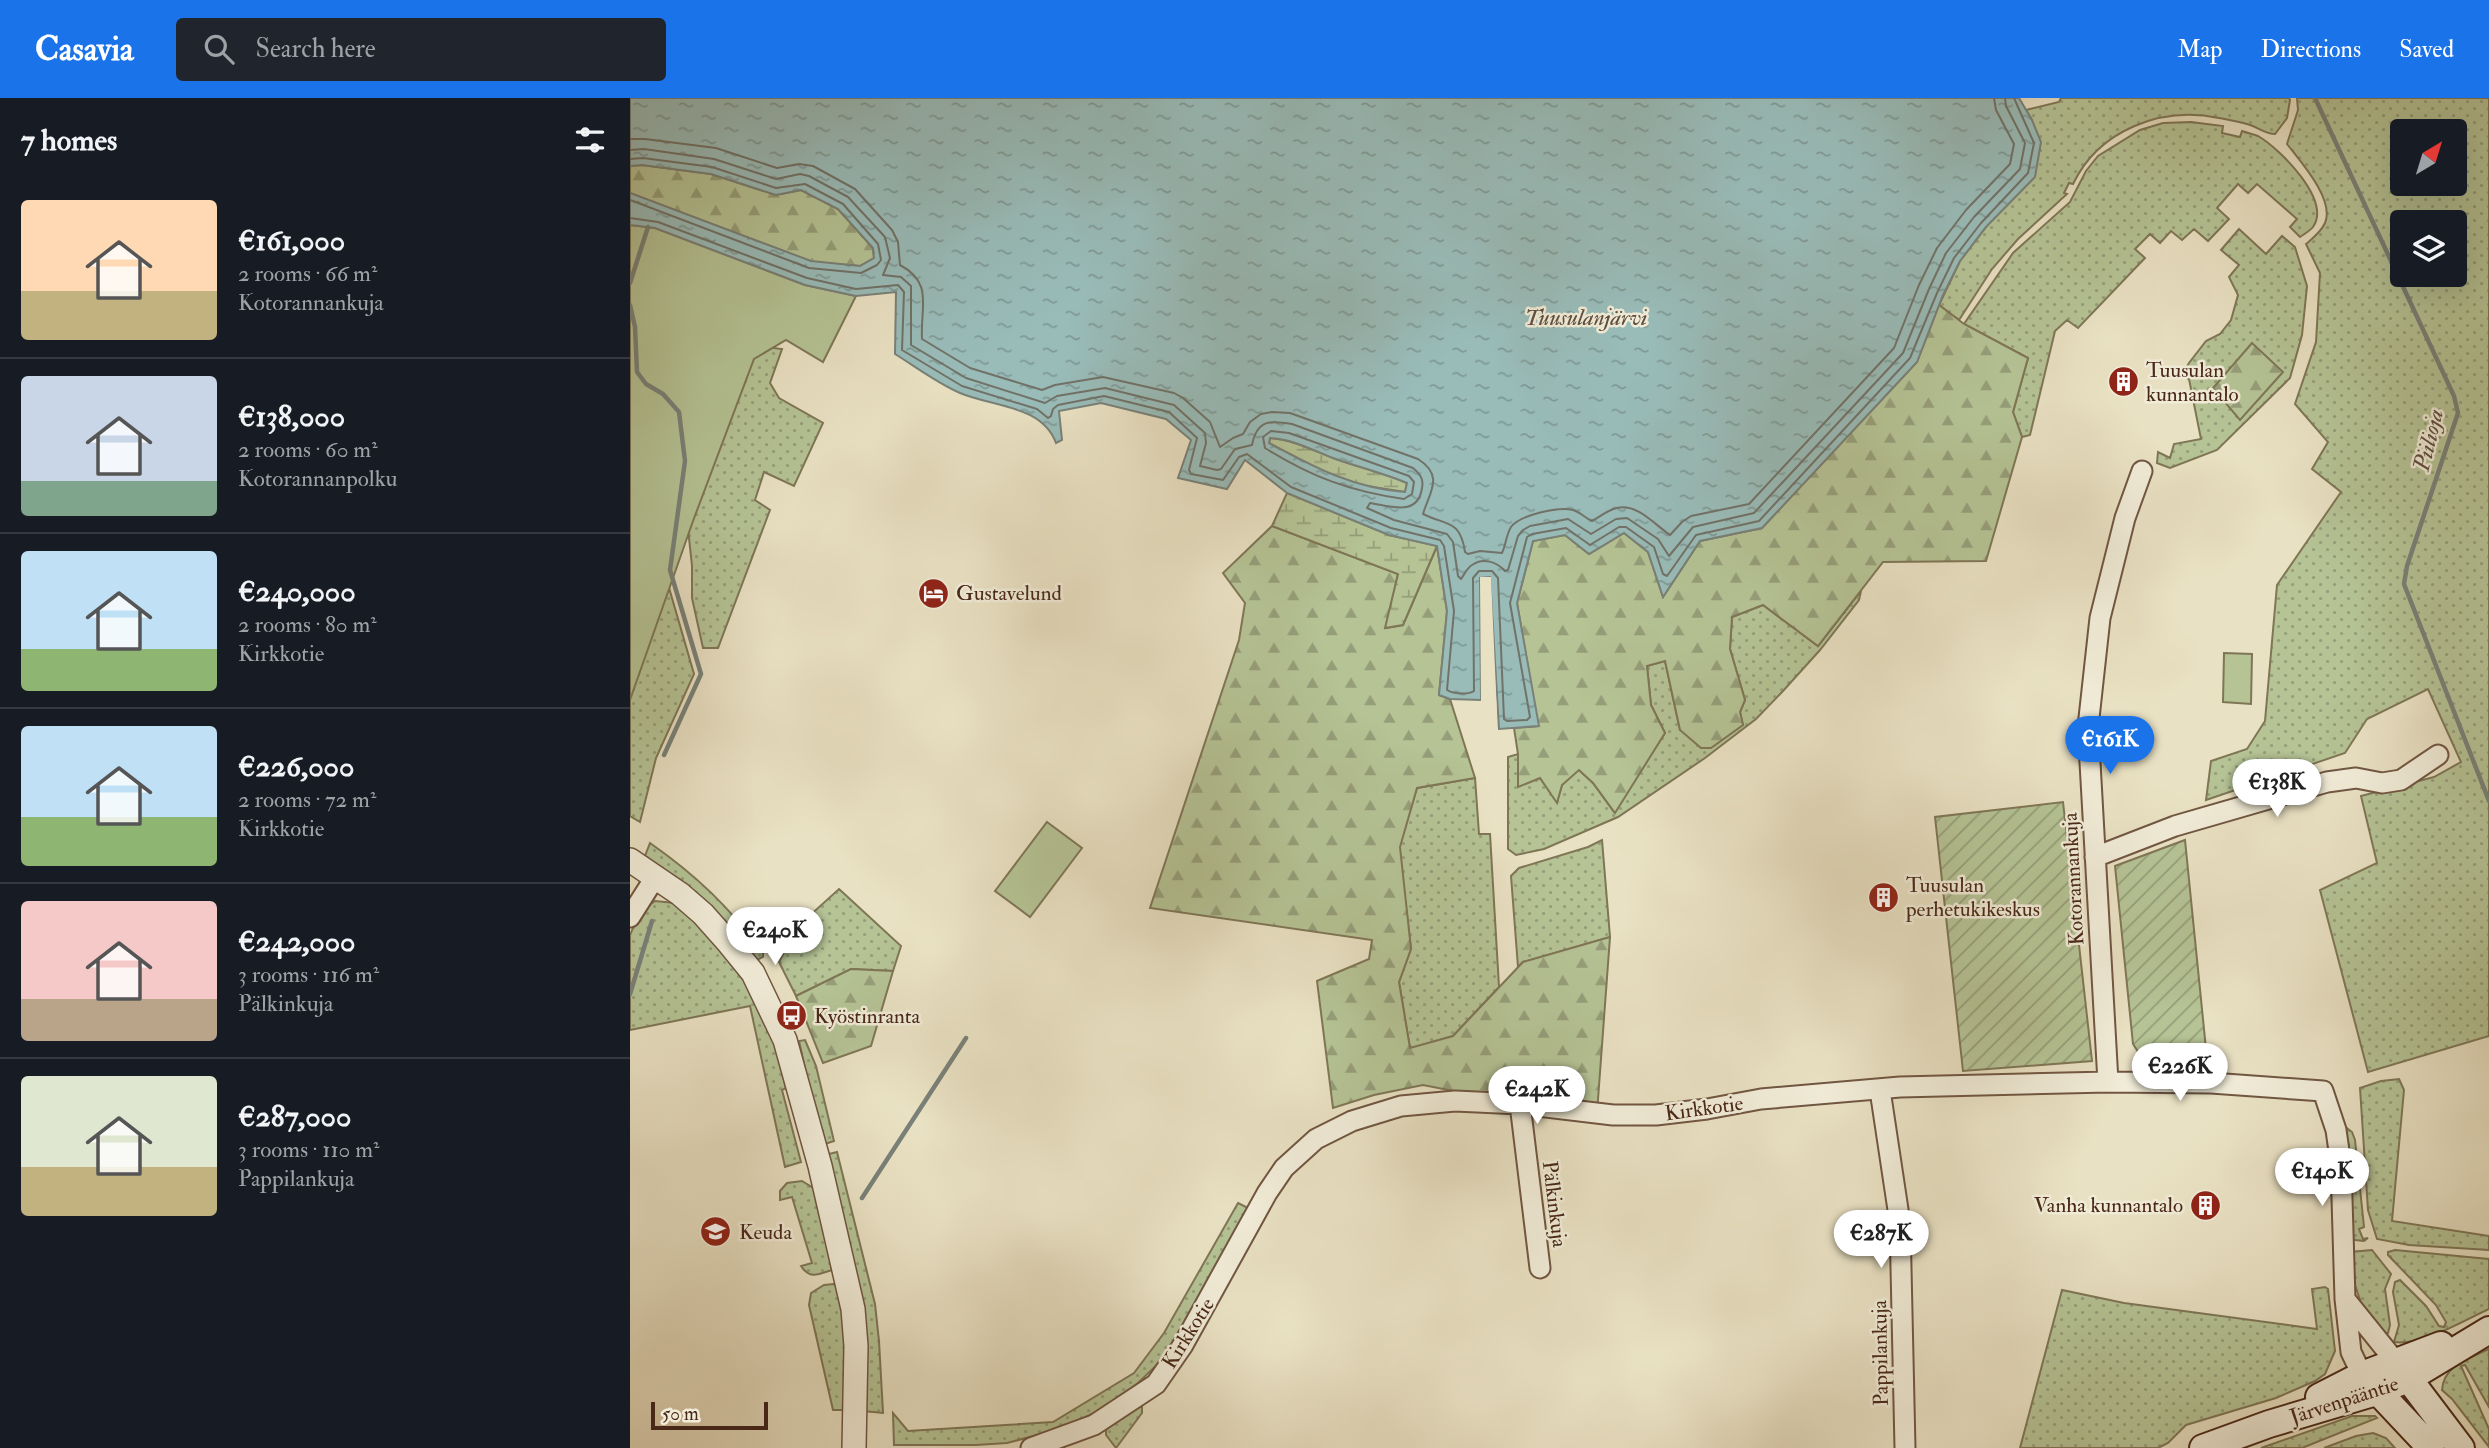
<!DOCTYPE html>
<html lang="en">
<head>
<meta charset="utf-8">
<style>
  body { margin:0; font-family:"IM FELL Double Pica",serif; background:#20242c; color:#f1f3f6; height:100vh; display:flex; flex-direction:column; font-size:26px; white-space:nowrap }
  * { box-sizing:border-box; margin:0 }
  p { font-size:23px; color:#9ea1a6 }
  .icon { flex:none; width:38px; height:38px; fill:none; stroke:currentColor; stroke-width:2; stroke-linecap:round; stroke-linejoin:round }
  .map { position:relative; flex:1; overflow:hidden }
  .details { display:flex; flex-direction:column; background:#171b24; width:630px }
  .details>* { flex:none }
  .needle { width:46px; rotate:38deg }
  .tools { position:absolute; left:1760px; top:21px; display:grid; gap:14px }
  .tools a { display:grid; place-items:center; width:77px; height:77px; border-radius:7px; background:#171b24; box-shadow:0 7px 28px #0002; font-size:35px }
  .scale { position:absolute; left:21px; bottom:18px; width:117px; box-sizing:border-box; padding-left:7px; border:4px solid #492817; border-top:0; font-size:19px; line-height:24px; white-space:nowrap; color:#492817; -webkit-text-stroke:5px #f1ecd8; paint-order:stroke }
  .price { position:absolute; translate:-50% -60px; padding:0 16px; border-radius:24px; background:#fff; color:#222; font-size:23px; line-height:46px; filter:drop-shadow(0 2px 4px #0008) }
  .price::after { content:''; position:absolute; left:50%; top:42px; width:21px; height:16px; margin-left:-10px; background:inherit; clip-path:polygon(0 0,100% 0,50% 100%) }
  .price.current { background:#1a73e8; color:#fff }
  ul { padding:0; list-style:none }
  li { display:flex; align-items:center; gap:21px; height:175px; padding:0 21px }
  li+li { border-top:2px solid #363941 }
  li span { display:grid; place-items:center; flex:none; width:196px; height:140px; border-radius:7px; color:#555 }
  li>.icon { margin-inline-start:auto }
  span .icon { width:84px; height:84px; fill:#fffc; stroke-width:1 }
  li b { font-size:30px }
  h2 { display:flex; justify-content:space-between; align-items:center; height:84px; padding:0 21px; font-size:30px }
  header { display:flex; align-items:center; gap:42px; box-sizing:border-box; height:98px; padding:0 35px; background:#1a73e8; color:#fff }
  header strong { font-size:33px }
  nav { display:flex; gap:38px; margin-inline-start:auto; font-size:24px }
  .search { width:490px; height:63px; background:#20242c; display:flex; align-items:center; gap:18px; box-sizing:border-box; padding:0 24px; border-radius:7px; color:#9ea1a6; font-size:26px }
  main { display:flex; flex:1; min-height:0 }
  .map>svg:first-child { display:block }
  .grass { fill:url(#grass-dots); stroke:#7f7656; stroke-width:2; fill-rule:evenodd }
  .forest { fill:url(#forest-firs); stroke:#7f7656; stroke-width:2 }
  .wetland { fill:url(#wetland-marsh); stroke:#7f7656; stroke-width:2 }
  .park { fill:#b5c395; stroke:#7f7656; stroke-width:2 }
  .garden { fill:url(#garden-furrows); stroke:#7f7656; stroke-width:2 }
  .water { fill:url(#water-ripples); stroke:#798178; stroke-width:2; fill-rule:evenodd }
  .pier { fill:#e9e1c3 }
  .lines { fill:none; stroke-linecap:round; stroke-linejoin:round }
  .shore { stroke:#717268; stroke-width:2 }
  .stream { stroke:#798178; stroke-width:4.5 }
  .minor-casing { stroke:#715642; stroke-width:23 }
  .tertiary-casing { stroke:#715642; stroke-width:26 }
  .secondary-casing { stroke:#492817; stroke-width:30 }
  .minor { stroke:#f1ecd8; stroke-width:19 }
  .tertiary { stroke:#f1ecd8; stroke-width:23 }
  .secondary { stroke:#f1ecd8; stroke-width:26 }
  .labels { text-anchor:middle; stroke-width:5; stroke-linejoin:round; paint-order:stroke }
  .poi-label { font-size:21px; fill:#492817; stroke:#f1ecd8; text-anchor:start }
  .street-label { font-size:21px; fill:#492817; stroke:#f1ecd8 }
  .water-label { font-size:23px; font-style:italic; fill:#5d4d40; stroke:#f1ecd8 }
</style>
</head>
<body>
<header>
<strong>Casavia</strong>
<div class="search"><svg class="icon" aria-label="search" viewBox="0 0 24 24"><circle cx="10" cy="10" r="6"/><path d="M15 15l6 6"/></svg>Search here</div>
<nav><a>Map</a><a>Directions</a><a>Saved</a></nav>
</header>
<main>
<section class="details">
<h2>7 homes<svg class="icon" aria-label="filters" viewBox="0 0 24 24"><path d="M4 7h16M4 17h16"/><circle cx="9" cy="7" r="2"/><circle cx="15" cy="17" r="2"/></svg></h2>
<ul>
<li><span style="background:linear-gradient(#ffd9b3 65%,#c2b280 0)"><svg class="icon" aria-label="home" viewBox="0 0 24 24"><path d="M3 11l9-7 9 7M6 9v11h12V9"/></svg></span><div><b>€161,000</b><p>2 rooms · 66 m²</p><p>Kotorannankuja</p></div></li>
<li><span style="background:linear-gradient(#c9d6e8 75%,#7fa58c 0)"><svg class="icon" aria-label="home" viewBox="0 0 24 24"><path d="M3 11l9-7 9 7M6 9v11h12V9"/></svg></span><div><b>€138,000</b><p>2 rooms · 60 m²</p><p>Kotorannanpolku</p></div></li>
<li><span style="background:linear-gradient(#bfe0f5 70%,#8fb573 0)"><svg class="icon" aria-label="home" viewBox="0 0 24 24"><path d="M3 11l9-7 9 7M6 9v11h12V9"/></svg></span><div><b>€240,000</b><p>2 rooms · 80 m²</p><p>Kirkkotie</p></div></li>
<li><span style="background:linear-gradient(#bfe0f5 65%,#8fb573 0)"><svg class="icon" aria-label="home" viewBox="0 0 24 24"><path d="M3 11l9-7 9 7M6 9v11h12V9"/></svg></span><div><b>€226,000</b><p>2 rooms · 72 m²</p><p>Kirkkotie</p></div></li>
<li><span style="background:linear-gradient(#f6c9c9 70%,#b9a48a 0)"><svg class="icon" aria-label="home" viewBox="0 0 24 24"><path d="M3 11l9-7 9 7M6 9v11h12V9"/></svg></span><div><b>€242,000</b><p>3 rooms · 116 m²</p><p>Pälkinkuja</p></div></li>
<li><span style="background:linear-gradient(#dfe7d0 65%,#c2b280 0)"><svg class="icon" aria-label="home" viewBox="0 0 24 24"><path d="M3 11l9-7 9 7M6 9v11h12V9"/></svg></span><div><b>€287,000</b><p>3 rooms · 110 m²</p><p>Pappilankuja</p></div></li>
</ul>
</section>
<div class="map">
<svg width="1859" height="1350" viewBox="0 0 1859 1350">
  <defs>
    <pattern id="grass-dots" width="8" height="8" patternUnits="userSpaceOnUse" patternTransform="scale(1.75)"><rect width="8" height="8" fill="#b5c395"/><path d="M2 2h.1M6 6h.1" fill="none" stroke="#959e79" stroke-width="1.8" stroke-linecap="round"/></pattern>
    <pattern id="forest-firs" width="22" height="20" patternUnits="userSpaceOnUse" patternTransform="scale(1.75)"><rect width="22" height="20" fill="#b5c395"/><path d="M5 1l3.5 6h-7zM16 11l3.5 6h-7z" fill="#959e79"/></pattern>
    <pattern id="wetland-marsh" width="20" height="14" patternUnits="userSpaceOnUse" patternTransform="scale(1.75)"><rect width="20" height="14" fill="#b5c395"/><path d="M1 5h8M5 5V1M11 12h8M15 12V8" fill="none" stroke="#959e79"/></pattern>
    <pattern id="garden-furrows" width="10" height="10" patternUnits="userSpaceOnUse" patternTransform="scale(1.75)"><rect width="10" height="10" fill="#b5c395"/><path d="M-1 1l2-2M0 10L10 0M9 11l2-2" fill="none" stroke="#959e79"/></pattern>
    <pattern id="water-ripples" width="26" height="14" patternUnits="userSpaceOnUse" patternTransform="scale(1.75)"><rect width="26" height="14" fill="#99bcb9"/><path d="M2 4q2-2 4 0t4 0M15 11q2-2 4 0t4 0" fill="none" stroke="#7f9995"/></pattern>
  </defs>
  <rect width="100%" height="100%" fill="#e9e1c3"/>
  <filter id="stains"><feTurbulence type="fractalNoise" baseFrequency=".00286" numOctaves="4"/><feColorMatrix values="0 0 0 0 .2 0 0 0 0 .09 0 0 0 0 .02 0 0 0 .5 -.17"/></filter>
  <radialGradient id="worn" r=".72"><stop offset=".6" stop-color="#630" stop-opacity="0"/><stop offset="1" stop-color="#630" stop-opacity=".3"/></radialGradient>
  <path class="grass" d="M1431,0H1659L1660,2L1657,20L1645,36C1636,36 1629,30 1620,27C1610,24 1599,22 1589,20C1531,8 1469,32 1443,86L1439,85L1434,95L1437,96L1388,141L1362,171L1329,222L1309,207L1330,163L1356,129L1402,22L1396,12L1429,4Z
    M1667,0H1859V938L1738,974L1690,792L1747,765L1731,698L1804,679L1831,664L1798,591L1737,621L1715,655L1576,702L1581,663L1617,651L1635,623L1647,487L1711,394L1682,371L1698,344L1665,306L1686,244L1690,175L1676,146C1683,140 1691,134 1695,125C1705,102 1671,64 1657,46L1668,12ZM1773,33H1825V86H1773ZM1773,124H1825V177H1773Z
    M1561,24L1593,28L1592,35L1610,39L1612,33C1617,35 1623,36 1628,38C1649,50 1702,102 1683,129C1680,133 1674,136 1670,139L1660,129L1667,121L1627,86L1618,95L1608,86L1587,110L1599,121L1578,143L1564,131L1552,142L1541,133L1530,145L1520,136L1505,151L1515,160L1448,230L1437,222L1425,233L1400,337L1392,339L1383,314L1398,260L1334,226L1383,155L1440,104L1456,73L1468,58L1510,32L1533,25Z
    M1609,131L1636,156L1652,138L1665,149L1677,188L1672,237L1660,280L1587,352L1540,370L1527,365L1528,354L1540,360L1544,346L1571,341L1559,281L1552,278L1559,265L1576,243L1590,236L1601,222L1608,197L1599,179L1609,167L1591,152Z
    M111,246L152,251L140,285L149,300L193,325L164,388L134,374L125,402L140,412L88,550H73L62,500V468L57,421Z
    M0,415L35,476L64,576L26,660L10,724L0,718Z
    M1231,493L1229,502L1190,552L1153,593L1126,621L1075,660L988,719L914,751L886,757L878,751V659L888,656V688L910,680L927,704L932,687L948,671L963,685L984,714L1035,635L1021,607L1017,568L1035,563L1050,632L1113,627L1110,614L1115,602L1100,551L1102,519L1133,507L1188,548Z
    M845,680L849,736H860L869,889L823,938L780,951L769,884L781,851L769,749L787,690Z
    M972,742L980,839L893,864L888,869L881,778L889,770L958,749Z
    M20,745C67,778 98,808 133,854V859L129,861L124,860L64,795L15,758Z
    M209,791L271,848L263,873L221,871L166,898L149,864L167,829Z
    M25,803L45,805L65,822L109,873L144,942L156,990L152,992L171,1064L155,1069L120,908L0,932V837L10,813Z
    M175,942L186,968L204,1043L192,1047L169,943Z
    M1769,981L1774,992L1762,1123L1859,1138V1152L1779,1147L1747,1141L1738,1112L1730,990L1751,983Z
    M1713,1027L1722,1034L1725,1042L1734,1129L1729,1131L1733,1141L1738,1140L1734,1143L1725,1142L1719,1138Z
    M207,1054L245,1206L249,1243L253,1315L233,1313L195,1057Z
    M172,1083L185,1091L206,1164L202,1172C189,1176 180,1182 171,1168L182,1165L162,1099L150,1102V1093L157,1085Z
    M608,1105L618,1110L534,1260L508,1285L473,1311L430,1331L377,1345L346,1347H264L263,1315L278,1333L423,1324L504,1275L534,1235Z
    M1742,1152L1761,1176L1755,1191L1760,1227L1758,1235L1753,1237L1731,1205L1723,1181L1720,1154Z
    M1765,1152L1859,1161V1211C1833,1223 1792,1248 1764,1244L1769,1227L1763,1194L1765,1184L1770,1182L1796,1208L1809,1228L1814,1229L1816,1224L1806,1207L1758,1157V1154Z
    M204,1186L211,1192L217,1256L216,1312H203L179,1207L181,1195L194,1187Z
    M1695,1189L1698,1191L1705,1253L1695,1276L1685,1283L1646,1300L1556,1327L1538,1345L1528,1350H1390L1432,1192L1494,1205L1687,1231L1682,1191Z
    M1859,1251V1309L1835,1267L1831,1268L1859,1331V1349L1822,1301L1812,1292C1814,1266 1839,1261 1859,1251Z
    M512,1307V1315L486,1350L476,1337V1331Z
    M1722,1318H1745L1747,1320L1672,1350H1631Z
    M1743,1335L1756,1340L1765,1350H1694L1726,1338Z"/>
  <path class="forest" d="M12,67L81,76L146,97L171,92L208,111L243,150L244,160L230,168L181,164L0,95V68Z
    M1309,207L1334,226L1398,260L1383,314L1392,339L1356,463L1253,464L1188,548L1133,507L1102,519L1100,551L1115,602L1110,614L1113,627L1081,650H1071L1050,632L1035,563L1017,568L1021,607L1035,635L985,715L963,685L949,672L932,687L927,705L910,680L888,689V656L884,630L908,628L887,505L903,443L935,437L959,456L994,435L1018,454L1033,499L1070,443L1132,430L1287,264Z
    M1622,245L1653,274L1610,322L1583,290Z
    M642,428L768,476L756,530L773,527L807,448L817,513L809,597L820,601L845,680L787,690L770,749L781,851L769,884L780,950L823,938L893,864L980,839L967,1015L890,1006L793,987L744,997L703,1010L687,883L739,861L742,842L520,810L609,542L615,505L593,475Z
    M221,871L263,873L241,948L193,965L166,898Z"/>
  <path class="wetland" d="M640,340C663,342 682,352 703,360C728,369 753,375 777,385L775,394L730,387L694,374L639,345Z
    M657,395L759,437L807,448L773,527L755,530L768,476L642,428Z"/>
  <path class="park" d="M0,127L25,130L175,187L226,198L193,264L156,242L124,261L63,423L0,602Z
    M1594,555L1622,556L1621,606L1593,604Z
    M417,724L452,750L400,819L365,793Z"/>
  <path class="garden" d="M1433,704L1462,963L1333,973L1305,719Z
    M1555,742L1577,961L1512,960L1503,946L1485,768Z"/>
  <path class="water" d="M0,0H1389L1402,22L1411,44L1405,79L1356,129L1330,163L1313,197L1287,264L1132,430L1070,443L1033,499L1018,454L994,435L959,456L935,437L903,443L887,505L909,628L869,631L860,479L850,480L851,602L820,601L809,597L817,513L807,448L759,437L657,395L615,362L597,391L548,380L561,342L536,321L471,305L429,313L432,342L426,345C412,307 363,309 330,295C307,285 286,269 265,256L266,194L226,198L175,187L25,130L0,127V95L181,163L230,168L244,160L243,150L208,111L171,92L146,97L81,76L12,67L0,68ZM640,340C663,341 682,352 703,360C728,369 753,375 777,385L775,394C723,390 684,369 639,345Z"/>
  <path class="pier" d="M850,479H861L867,617H863L857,483H853L855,602L851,606Z"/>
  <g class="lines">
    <path class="shore" d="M0,41H15L86,50L147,70L169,66L183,68L225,91L262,132L268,144L270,167C304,185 290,209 292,241L340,270L412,292L425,287L473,279L544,295L553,300L580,324L590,349L603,340L613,336L620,324L631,316L642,314L660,315L788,361C815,378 799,395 793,416C817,428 830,421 835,454L838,456L850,453L872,455C876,447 876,437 881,429C890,417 929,408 943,412C950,414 955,420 962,423C970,419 977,412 987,410C1007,405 1025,427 1040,437L1052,424L1061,418L1119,406L1264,250L1289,187L1307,150L1336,112L1380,66L1384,46L1366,12L1364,0
      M0,52L14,51L84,61L146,81L170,76L179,78L218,99L255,139L260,160L253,177L271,179L281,188V247L336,280L415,305L427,298L475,290L544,307L575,335L576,345L570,368L587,372L591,371L605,351L622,347C627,322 639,322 662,326L783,370C790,376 794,381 792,390C788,419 760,408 740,405L737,410L764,422L817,436L823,444L828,478L831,481C834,477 837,470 842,467C853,459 867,464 875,473L878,472L888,438L893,432L900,428L938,421L961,436L986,421L997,420L1028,441L1039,458L1063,429L1124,415L1273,255L1299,191L1316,155L1344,119L1390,71L1395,45L1376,8L1375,0
      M0,61L13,60L82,69L146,90L175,86L213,106L248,146L251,162L247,167L231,175L179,170L0,102
      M0,120L28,124L177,180L226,191L268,187L274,194L272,252L332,288L407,311L418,320L421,318L423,311L428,307L474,298L539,314L567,340L559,372L561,376L593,382L609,359L617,356L661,389L761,430L810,442L814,448L824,513L817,592C823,596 838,597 844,593L843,480L849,473H862L868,480L874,621L877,623L897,622L900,619L880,505L897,439L902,436L936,430L960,447L989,429H996L1024,449L1033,476L1037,478L1066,437L1129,423L1280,260L1307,195L1324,160L1351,125L1398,75L1404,45L1384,0
      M641,333L659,335L779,378L784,384L782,396L774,401C719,393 682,379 635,350L633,339Z"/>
    <path class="stream" d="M1685,0L1824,298L1828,315L1777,468L1774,486L1859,703
      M0,185L18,129
      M0,207L5,229L7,274L16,286L33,296L49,314L55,363L40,472L71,576L34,657
      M0,896L22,823
      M232,1100L336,940"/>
    <defs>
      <path id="minor" d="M1465,759L1545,728L1697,684L1726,680L1752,685L1771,682L1808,657
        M0,819L26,778
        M1478,984L1458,629L1470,520L1495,420L1512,373
        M1250,992L1270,1125L1275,1350
        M890,1006L910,1170
        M1715,1201L1765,1263
        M401,1350L464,1327L526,1286L553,1247L637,1095L654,1070L686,1041L722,1023L771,1008L825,1003L890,1006L983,1017H1026L1077,1011L1131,1001L1270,989L1478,984L1581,985L1693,993L1706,1032L1711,1067L1715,1201L1721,1254L1732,1277"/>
      <path id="tertiary" d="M0,762L50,796L73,816L97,843L123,875L155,942L190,1068L223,1211L226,1248L224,1350"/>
      <path id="secondary" d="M1769,1268L1831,1350
        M1738,1283L1801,1350
        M1689,1299L1732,1277L1811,1247
        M1573,1350L1639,1326L1746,1294L1778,1281L1859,1232"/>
    </defs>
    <use href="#minor" class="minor-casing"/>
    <use href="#tertiary" class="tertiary-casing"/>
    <use href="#secondary" class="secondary-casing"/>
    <use href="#minor" class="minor"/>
    <use href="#tertiary" class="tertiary"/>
    <use href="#secondary" class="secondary"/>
  </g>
  <defs>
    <symbol id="building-disc" viewBox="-11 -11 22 22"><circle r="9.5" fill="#8f2418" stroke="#f1ecd8"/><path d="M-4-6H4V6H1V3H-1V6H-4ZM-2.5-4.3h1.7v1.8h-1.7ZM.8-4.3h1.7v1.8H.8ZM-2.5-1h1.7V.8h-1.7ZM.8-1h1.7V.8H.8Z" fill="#fff"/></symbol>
    <symbol id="hotel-disc" viewBox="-11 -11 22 22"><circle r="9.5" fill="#8f2418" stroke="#f1ecd8"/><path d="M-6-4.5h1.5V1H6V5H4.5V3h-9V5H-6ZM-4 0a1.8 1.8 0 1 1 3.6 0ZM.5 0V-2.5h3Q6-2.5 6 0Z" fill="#fff"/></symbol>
    <symbol id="bus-disc" viewBox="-11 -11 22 22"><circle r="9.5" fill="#8f2418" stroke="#f1ecd8"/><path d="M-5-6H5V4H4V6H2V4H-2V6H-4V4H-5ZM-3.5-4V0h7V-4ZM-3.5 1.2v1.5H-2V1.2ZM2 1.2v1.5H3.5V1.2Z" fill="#fff"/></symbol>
    <symbol id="school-disc" viewBox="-11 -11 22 22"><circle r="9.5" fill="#8f2418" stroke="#f1ecd8"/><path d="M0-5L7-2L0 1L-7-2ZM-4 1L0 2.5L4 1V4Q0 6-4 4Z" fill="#fff"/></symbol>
  </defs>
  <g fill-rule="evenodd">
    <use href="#building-disc" x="1476" y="266" width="35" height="35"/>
    <use href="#hotel-disc" x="286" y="478" width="35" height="35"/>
    <use href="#building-disc" x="1236" y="782" width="35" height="35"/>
    <use href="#bus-disc" x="144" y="900" width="35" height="35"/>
    <use href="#building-disc" x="1558" y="1090" width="35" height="35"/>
    <use href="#school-disc" x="68" y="1116" width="35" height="35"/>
  </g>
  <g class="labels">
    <g class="poi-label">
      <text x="1516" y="279">Tuusulan<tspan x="1516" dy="24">kunnantalo</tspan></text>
      <text x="326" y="502">Gustavelund</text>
      <text x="1276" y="794">Tuusulan<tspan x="1276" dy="24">perhetukikeskus</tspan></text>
      <text x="184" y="925">Kyöstinranta</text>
      <text x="1553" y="1114" text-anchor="end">Vanha kunnantalo</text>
      <text x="109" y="1141">Keuda</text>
    </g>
    <g class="street-label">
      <text transform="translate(1443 781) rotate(-93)" y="7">Kotorannankuja</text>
      <text transform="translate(1074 1010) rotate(-8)" y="7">Kirkkotie</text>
      <text transform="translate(925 1106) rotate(83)" y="7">Pälkinkuja</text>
      <text transform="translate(558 1235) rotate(-58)" y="7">Kirkkotie</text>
      <text transform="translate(1250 1255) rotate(-91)" y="7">Pappilankuja</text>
      <text transform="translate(1714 1302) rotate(-18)" y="7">Järvenpääntie</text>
    </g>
    <g class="water-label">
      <text x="956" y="227">Tuusulanjärvi</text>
      <text transform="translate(1798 342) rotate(-76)" y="8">Piilioja</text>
    </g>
  </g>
  <rect width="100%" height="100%" filter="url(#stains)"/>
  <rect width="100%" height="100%" fill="url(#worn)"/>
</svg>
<div class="tools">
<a><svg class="needle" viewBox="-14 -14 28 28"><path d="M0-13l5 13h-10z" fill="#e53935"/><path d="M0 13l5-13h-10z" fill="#9ea1a6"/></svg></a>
<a><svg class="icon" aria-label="layers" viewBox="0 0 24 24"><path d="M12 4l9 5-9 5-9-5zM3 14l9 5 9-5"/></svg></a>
</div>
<div class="scale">50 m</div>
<b class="price current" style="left:1480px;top:678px">€161K</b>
<b class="price" style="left:1647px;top:721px">€138K</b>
<b class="price" style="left:145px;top:869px">€240K</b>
<b class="price" style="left:1550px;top:1005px">€226K</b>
<b class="price" style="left:907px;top:1028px">€242K</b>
<b class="price" style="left:1692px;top:1110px">€140K</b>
<b class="price" style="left:1251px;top:1172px">€287K</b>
</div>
</main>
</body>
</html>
